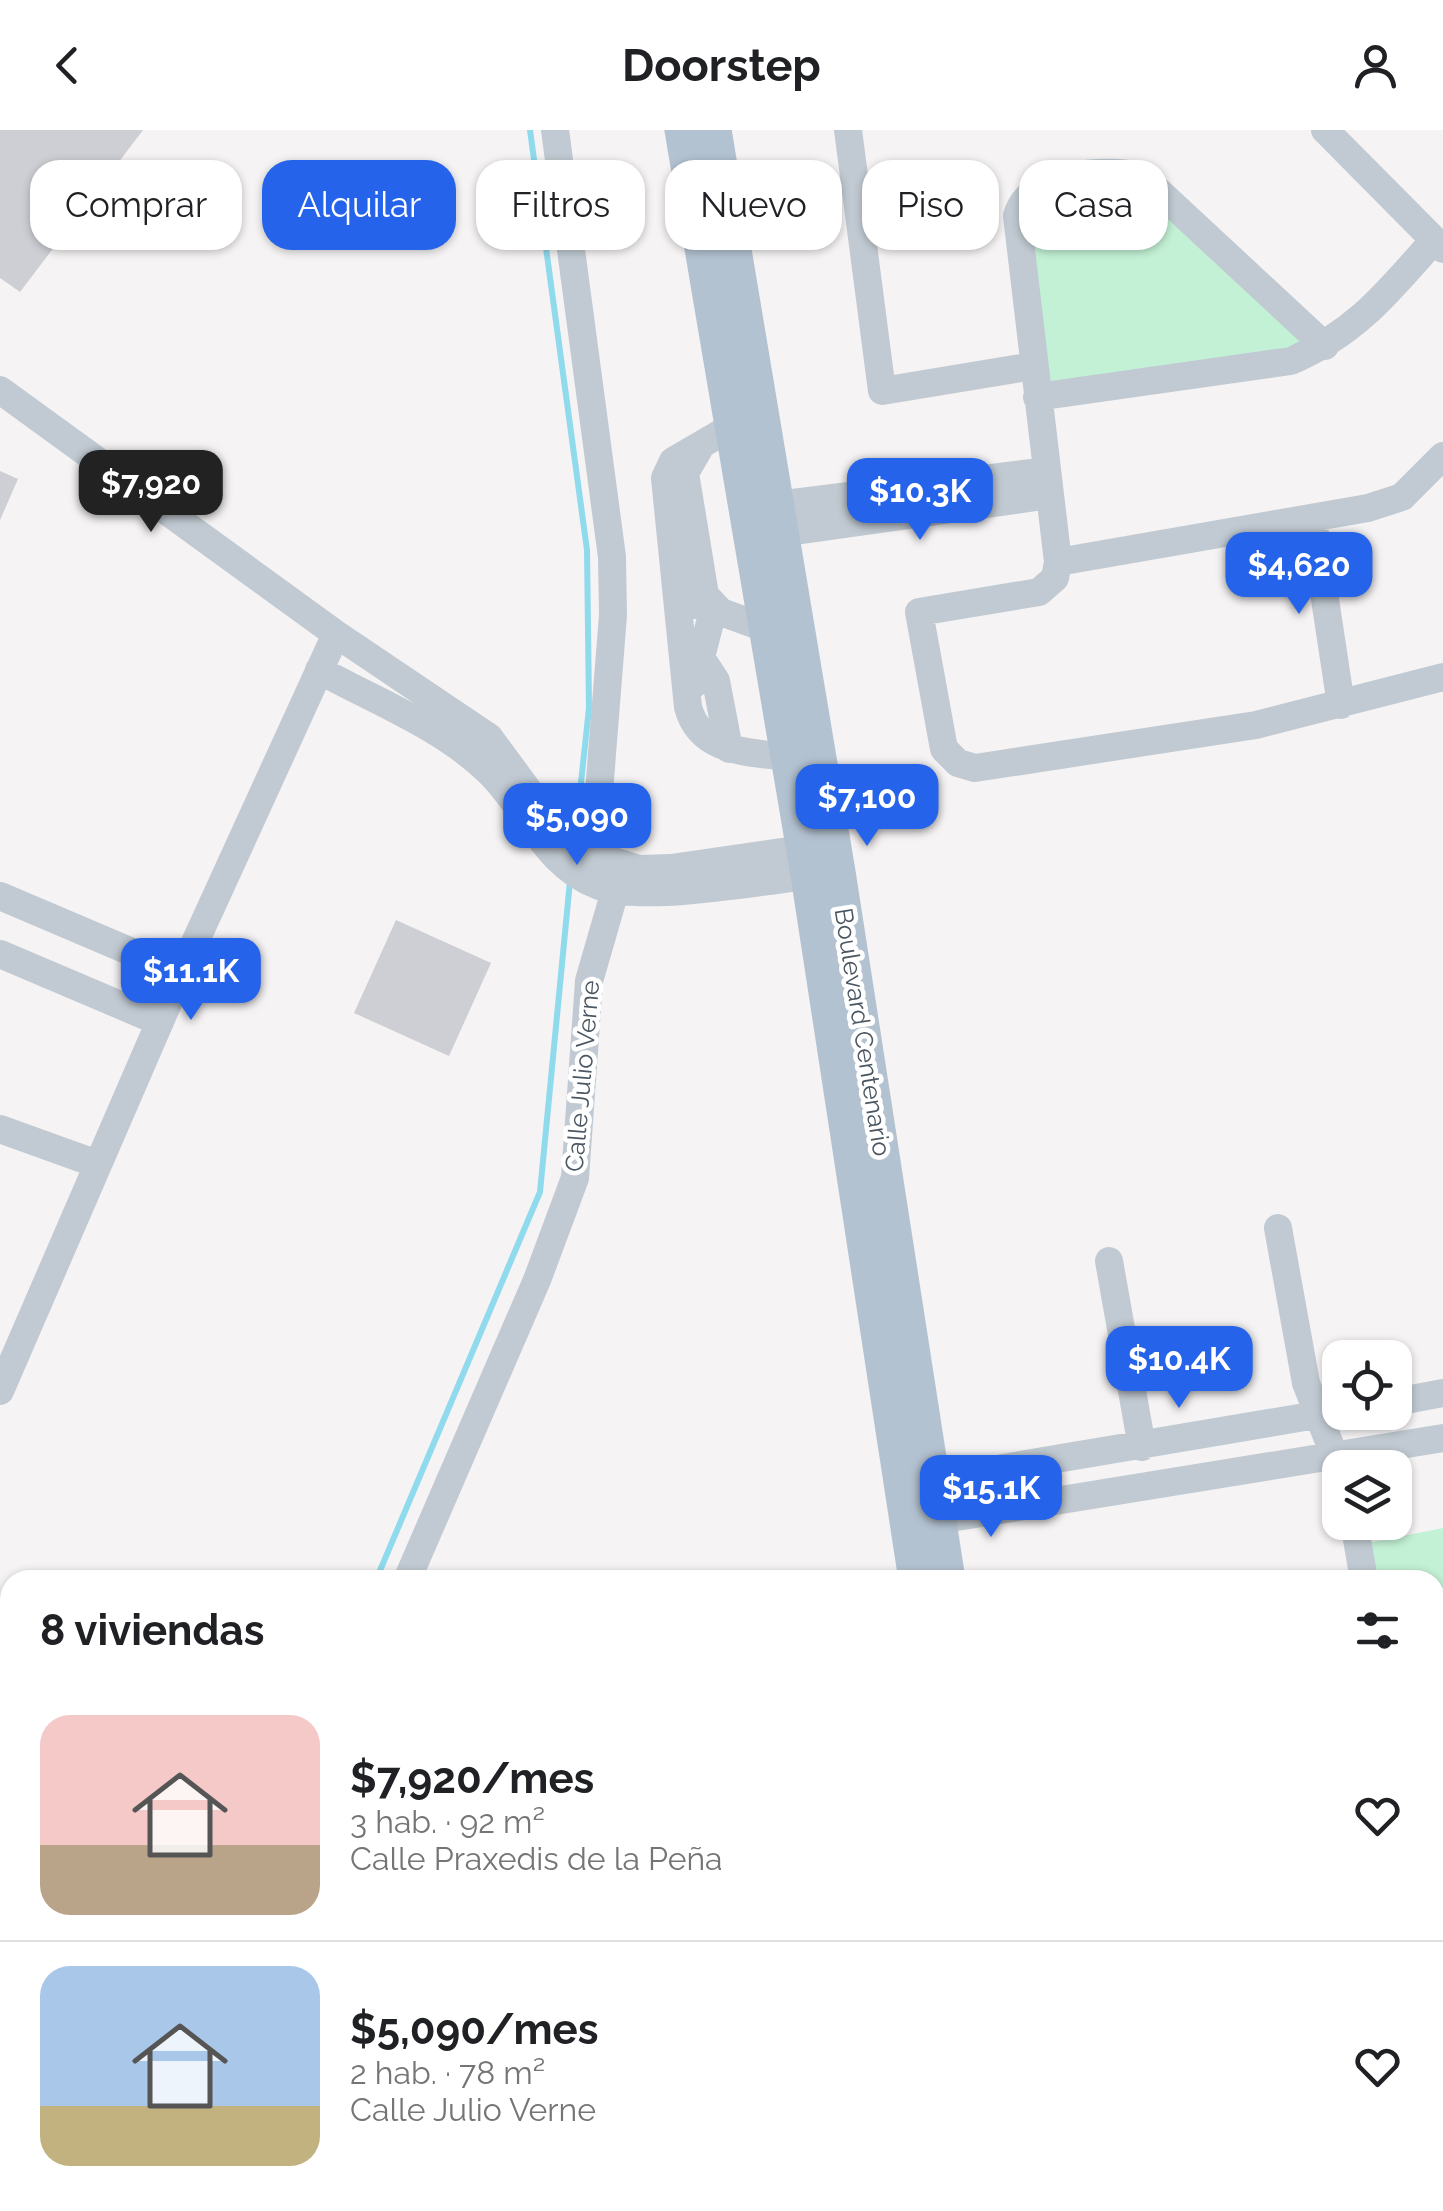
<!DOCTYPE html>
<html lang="es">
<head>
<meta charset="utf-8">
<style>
  body { margin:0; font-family:Raleway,sans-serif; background:#f6f6f6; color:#202124; height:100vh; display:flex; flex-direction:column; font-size:38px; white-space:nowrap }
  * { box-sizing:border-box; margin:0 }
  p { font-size:32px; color:#757577 }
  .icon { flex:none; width:55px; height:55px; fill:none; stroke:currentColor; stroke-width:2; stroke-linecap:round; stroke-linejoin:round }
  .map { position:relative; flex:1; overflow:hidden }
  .sheet { position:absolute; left:0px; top:1440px; width:1445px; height:642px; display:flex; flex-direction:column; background:#fff; border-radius:30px 30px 0 0; box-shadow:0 2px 8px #0004 }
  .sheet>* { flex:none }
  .guide { position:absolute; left:30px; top:30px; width:1385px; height:90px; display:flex; gap:20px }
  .tools { position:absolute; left:1322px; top:1210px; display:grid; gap:20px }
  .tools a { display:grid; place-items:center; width:90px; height:90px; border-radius:20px; background:#fff; box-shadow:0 2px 8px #0004; font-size:50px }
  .price { position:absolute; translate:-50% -85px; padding:0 22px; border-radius:20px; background:#2563eb; color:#fff; font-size:32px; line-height:65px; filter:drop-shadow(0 2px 5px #0008) }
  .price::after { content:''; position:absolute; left:50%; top:60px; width:30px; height:22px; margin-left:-15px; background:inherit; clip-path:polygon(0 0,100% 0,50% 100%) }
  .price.active { background:#222; color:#fff }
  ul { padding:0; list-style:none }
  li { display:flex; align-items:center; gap:30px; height:250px; padding:0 40px }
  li+li { border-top:2px solid #e0e0e0 }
  li span { display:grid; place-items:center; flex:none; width:280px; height:200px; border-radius:30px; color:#555 }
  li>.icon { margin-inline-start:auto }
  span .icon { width:120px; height:120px; fill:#fffc; stroke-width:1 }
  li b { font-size:42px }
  h2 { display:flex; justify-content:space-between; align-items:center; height:120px; padding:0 40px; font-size:42px }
  .chip { padding:0 35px; border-radius:30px; background:#fff; box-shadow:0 2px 8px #0004; font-size:35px; line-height:90px }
  .chip.active { background:#2563eb; color:#fff }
  header { display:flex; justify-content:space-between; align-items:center; height:130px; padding:0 40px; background:#fff; font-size:45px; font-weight:700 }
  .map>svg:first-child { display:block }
  .green { fill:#c3f1d5 }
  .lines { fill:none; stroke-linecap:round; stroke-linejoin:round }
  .stream { stroke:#90daee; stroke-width:6 }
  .building { fill:#cdcfd5 }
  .minor { stroke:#c1cad2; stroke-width:28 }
  .major { stroke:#b3c2d1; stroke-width:35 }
  .labels { text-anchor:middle; stroke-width:9; stroke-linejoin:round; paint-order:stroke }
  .street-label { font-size:25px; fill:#4a5661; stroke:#fff }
</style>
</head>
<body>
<header><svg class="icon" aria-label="back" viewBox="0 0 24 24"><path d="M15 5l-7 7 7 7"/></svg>Doorstep<svg class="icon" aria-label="person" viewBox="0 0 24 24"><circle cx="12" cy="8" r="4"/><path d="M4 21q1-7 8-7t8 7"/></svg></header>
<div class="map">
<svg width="1443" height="2081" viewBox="0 0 1443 2081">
  <rect width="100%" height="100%" fill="#f5f3f3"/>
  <path class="green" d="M1113,50L1138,54L1313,216L1047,258L1027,86L1041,64Z
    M1443,1398V1599L1435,1600V1450H1374L1368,1413Z"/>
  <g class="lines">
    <path class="stream" d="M530,0L587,420L589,578L576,699
      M376,1450L540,1062L570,751
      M109,2081L113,2072"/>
  </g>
  <path class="building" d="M0,0H143L20,162L0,148Z
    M0,341L18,349L0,390Z
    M396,790L491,833L449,926L354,883Z
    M0,1623L10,1627V1789L0,1785Z"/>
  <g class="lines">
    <path class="minor" d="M848,0L882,261L1033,236
      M1325,0L1443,119
      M0,260L336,504L489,607L553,694L589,723L639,739L671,738L824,716
      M1037,267L1291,231C1356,203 1388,162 1434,110
      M733,296L673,331L665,348L688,577C700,623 749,622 788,627
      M699,319L685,343L705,465L721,482L768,499
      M1443,326L1402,367L1368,378L1058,432L1055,448L1039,462L919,482L944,619L958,633L975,638L1256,595L1443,547
      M777,375L1047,341
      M1313,390L1341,575
      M781,403L1050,365
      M1058,432L1017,86C1028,42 1106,38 1142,46L1325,216
      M701,528L716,551L729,619
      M319,540C375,571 443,597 489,642C528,680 544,735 599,756C644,774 774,749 827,743
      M694,554L714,477L697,475
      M0,766L181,843
      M0,824L160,892
      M0,999L97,1034
      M1278,1098L1306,1253L1340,1340
      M1109,1131L1142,1317
      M0,1261L181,843L336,504
      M1395,1272L1443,1263
      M932,1350L1340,1281
      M938,1390L1443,1308
      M1354,1392L1364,1450
      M407,1450L537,1150L575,1048L589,851L615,761L599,709L598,675L613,485L612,427L555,0
      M0,1535L10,1540
      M0,1585L10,1590
      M1435,1615L1443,1614
      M1147,2072L1148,2081
      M133,2081L137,2072"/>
    <path class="major" d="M682,0L808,745L916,1450
      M714,0L838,742L948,1450
      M1020,2072L1022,2081
      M1049,2072L1050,2081"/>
  </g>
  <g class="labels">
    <g class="street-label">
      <text transform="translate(863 902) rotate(81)" y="9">Boulevard Centenario</text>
      <text transform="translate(582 946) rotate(-85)" y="9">Calle Julio Verne</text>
    </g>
  </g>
</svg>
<div class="tools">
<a><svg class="icon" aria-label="locate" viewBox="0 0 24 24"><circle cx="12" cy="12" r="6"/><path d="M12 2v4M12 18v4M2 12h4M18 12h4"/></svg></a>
<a><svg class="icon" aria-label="layers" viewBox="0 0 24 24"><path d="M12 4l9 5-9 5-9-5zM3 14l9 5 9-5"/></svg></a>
</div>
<b class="price active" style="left:151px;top:405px">$7,920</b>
<b class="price" style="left:920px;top:413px">$10.3K</b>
<b class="price" style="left:1299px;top:487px">$4,620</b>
<b class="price" style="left:867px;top:719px">$7,100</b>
<b class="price" style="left:577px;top:738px">$5,090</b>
<b class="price" style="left:191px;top:893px">$11.1K</b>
<b class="price" style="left:1179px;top:1281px">$10.4K</b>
<b class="price" style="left:991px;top:1410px">$15.1K</b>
<div class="guide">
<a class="chip">Comprar</a>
<a class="chip active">Alquilar</a>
<a class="chip">Filtros</a>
<a class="chip">Nuevo</a>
<a class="chip">Piso</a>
<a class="chip">Casa</a>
</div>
<section class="sheet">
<h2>8 viviendas<svg class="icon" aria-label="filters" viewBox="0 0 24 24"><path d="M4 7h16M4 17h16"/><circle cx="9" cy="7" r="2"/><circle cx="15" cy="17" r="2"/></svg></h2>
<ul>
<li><span style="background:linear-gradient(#f6c9c9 65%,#b9a48a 0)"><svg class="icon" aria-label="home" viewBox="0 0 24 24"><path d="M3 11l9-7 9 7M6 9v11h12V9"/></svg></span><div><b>$7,920/mes</b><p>3 hab. · 92 m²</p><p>Calle Praxedis de la Peña</p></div><svg class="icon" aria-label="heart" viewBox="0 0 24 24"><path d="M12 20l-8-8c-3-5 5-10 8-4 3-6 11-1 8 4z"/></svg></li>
<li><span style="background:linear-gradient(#a9c7e8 70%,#c2b280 0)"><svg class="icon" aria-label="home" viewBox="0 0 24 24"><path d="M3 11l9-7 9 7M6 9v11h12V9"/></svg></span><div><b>$5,090/mes</b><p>2 hab. · 78 m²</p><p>Calle Julio Verne</p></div><svg class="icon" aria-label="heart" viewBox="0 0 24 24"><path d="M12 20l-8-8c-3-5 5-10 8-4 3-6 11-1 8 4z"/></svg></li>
</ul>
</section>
</div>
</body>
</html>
